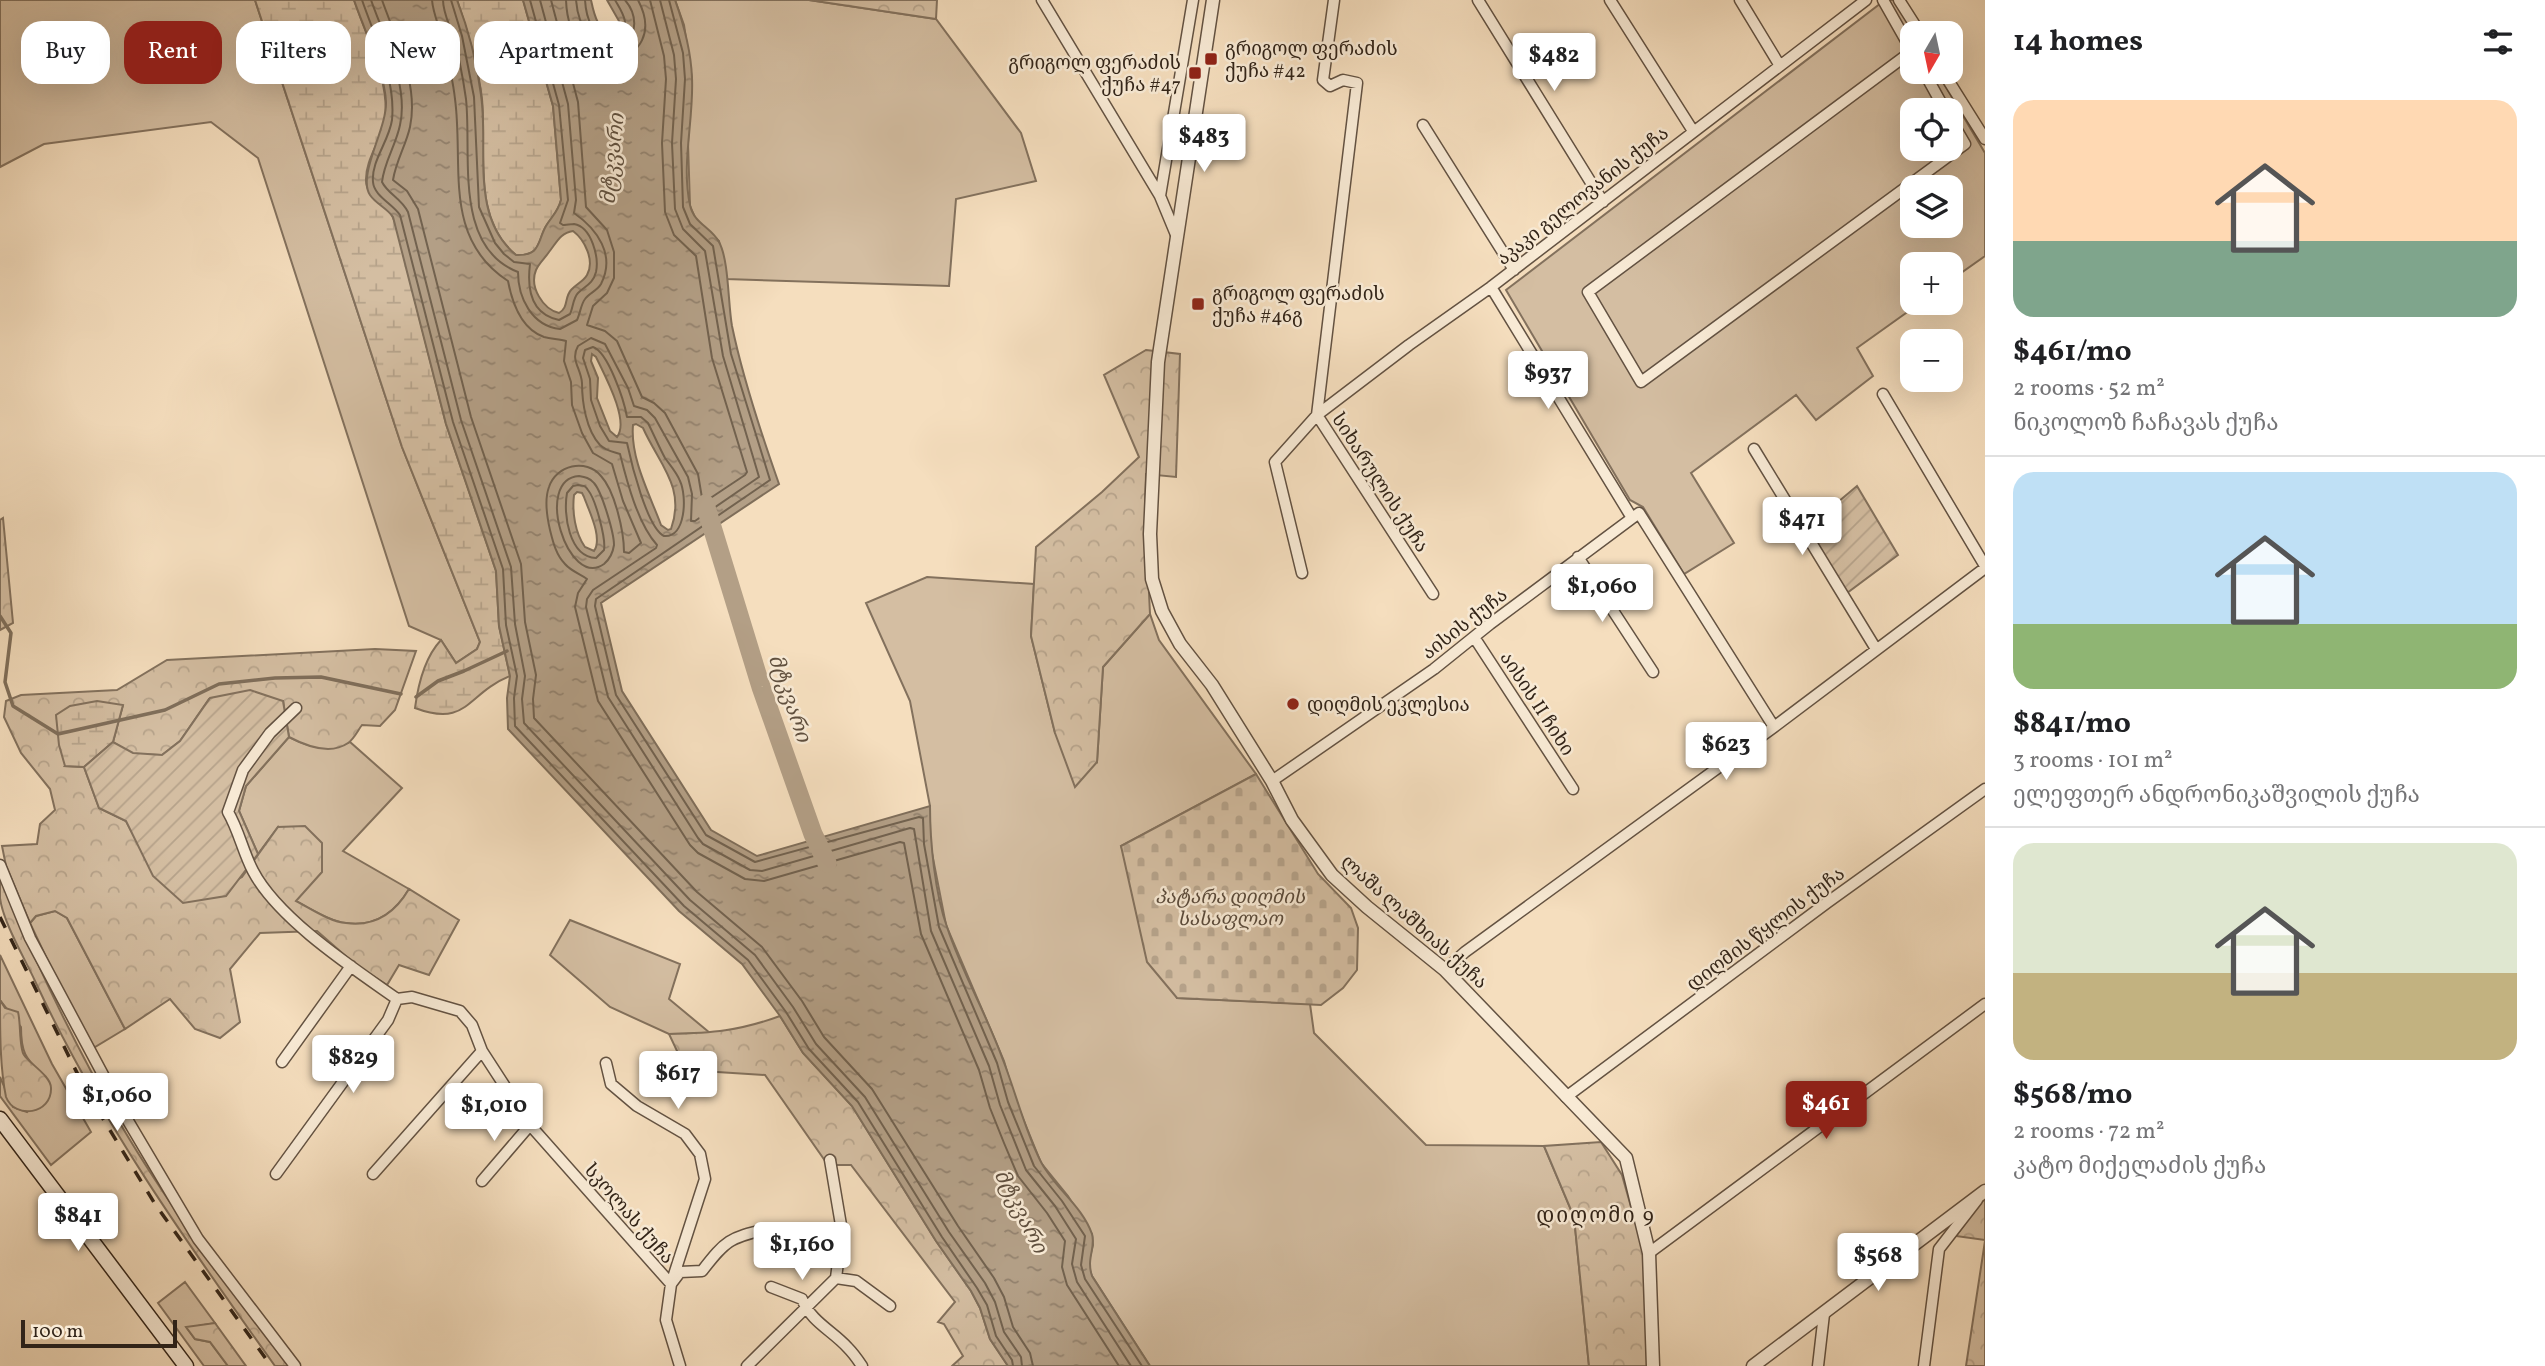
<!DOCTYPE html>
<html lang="en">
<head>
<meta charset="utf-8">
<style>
  body { margin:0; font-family:Vollkorn,"Noto Serif Georgian",serif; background:#f6f6f6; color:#202124; height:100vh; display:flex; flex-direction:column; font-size:26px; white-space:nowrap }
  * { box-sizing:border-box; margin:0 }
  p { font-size:23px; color:#757577 }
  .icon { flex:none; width:38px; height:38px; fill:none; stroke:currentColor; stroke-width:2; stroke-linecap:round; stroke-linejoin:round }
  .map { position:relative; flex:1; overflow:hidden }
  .drawer { display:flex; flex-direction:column; background:#fff; width:560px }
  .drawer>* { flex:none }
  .guide { position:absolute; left:21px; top:21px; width:665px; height:63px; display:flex; gap:14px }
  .needle { width:46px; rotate:189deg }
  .fabs { position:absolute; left:1900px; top:21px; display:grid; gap:14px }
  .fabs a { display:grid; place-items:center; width:63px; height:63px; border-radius:14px; background:#fff; box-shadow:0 7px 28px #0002; font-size:35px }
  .scale { position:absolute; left:21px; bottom:18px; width:156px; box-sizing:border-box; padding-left:7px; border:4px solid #322418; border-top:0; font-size:19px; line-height:24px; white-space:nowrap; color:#322418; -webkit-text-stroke:5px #f8ead5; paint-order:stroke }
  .price { position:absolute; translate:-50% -60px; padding:0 16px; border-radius:7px; background:#fff; color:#222; font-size:23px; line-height:46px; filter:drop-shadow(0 2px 4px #0008) }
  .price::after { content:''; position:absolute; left:50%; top:42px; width:21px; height:16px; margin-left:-10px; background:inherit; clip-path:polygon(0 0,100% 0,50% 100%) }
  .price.current { background:#8f2418; color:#fff }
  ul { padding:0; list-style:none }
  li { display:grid; align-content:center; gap:14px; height:371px; padding:0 28px }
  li+li { border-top:2px solid #e0e0e0 }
  li span { display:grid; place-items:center; height:217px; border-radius:21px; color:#555 }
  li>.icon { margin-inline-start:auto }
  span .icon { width:126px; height:126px; fill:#fffc; stroke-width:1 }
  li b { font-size:30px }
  h2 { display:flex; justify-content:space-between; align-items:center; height:84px; padding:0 28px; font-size:30px }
  .tag { padding:0 24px; border-radius:21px; background:#fff; box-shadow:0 7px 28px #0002; font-size:24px; line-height:63px }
  .tag.current { background:#8f2418; color:#fff }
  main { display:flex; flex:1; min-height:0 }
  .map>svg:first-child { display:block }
  .grass { fill:#d4bea2; stroke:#83715d; stroke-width:2; fill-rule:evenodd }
  .forest { fill:url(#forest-crowns); stroke:#83715d; stroke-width:2 }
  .wetland { fill:url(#wetland-marsh); stroke:#83715d; stroke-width:2 }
  .cemetery { fill:url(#cemetery-stones); stroke:#83715d; stroke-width:2 }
  .garden { fill:url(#garden-furrows); stroke:#83715d; stroke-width:2 }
  .water { fill:url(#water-ripples); stroke:#7f6e5a; stroke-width:2; fill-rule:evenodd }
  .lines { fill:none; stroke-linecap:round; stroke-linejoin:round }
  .shore { stroke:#72624f; stroke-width:2 }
  .stream { stroke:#7f6e5a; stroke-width:3.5 }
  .river { stroke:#b39f86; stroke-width:19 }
  .minor-casing { stroke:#635242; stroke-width:13 }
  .tertiary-casing { stroke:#635242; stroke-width:15 }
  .secondary-casing { stroke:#322418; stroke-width:17 }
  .minor { stroke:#f8ead5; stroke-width:10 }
  .tertiary { stroke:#f8ead5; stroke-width:12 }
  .secondary { stroke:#f8ead5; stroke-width:14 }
  .rail { stroke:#322418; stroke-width:3.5; stroke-dasharray:12 12; stroke-linecap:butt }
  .poi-dot { fill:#8f2418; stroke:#f8ead5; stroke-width:2.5 }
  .labels { text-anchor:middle; stroke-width:5; stroke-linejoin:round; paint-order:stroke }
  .poi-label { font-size:19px; fill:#322418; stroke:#f8ead5; text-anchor:start }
  .street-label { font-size:19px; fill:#322418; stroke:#f8ead5 }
  .park-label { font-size:19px; font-style:italic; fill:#5a4a3a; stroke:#f8ead5 }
  .water-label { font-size:21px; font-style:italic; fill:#5f4f3e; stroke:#f8ead5 }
  .neighbourhood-label { font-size:21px; letter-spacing:2px; fill:#322418; stroke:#f8ead5 }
</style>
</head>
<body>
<main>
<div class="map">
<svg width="1985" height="1366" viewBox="0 0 1985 1366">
  <defs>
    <pattern id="forest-crowns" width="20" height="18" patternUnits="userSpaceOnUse" patternTransform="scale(1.75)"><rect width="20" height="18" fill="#d4bea2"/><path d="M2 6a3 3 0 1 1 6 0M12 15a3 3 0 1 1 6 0" fill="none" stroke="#b6a38b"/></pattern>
    <pattern id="wetland-marsh" width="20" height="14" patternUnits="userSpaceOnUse" patternTransform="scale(1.75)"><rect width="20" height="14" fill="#d4bea2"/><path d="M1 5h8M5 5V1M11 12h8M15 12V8" fill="none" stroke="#b6a38b"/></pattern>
    <pattern id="cemetery-stones" width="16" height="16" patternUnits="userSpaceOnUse" patternTransform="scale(1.75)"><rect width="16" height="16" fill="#d4bea2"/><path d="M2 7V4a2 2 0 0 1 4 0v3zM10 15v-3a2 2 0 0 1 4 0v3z" fill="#b6a38b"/></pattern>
    <pattern id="garden-furrows" width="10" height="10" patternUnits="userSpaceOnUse" patternTransform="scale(1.75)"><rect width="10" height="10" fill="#d4bea2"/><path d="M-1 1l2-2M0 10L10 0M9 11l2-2" fill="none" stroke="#b6a38b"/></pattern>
    <pattern id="water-ripples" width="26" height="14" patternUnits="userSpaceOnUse" patternTransform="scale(1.75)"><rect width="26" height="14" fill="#b39f86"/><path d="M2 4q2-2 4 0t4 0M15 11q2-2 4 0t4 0" fill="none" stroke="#92816d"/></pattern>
  </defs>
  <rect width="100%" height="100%" fill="#f5debe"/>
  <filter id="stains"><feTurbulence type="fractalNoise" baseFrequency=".00286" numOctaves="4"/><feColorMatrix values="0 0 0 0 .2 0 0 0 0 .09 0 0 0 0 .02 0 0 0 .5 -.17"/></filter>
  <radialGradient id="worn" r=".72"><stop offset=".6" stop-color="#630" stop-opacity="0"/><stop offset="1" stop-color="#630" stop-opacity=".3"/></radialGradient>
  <path class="grass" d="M0,0H255L402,447L480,642L477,649L456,663L441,640L409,626L258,158L211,122L44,144L0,167Z
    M675,0H809L936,19L1021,133L1036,181L956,199L949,286L726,279L719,241L696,220L690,206L688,143L692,79L684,25Z
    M1885,0H1894L1914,33L1913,72H1937L1985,153V256L1951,280V264H1913V303H1920L1857,348L1873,376L1816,420L1796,395L1691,473L1734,543L1684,574L1643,507L1630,500L1506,290ZM1913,110H1951V149H1913ZM1913,187H1951V226H1913Z
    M927,577L1034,584L1031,636L1055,733L1097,762L1103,667L1150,614L1159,640L1256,774L1121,846L1177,998L1310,1004L1314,1033L1426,1145L1544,1146L1574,1217L1589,1366H1150L1092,1276L1088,1265L1093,1245L1092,1234L1068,1196L1041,1163L1015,1099L1004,1061L946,925L930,843V806L910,701L866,603Z
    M289,737C311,748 327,752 350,742L402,788L343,851L409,889C395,913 375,927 346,923C329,921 310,908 295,901L306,888L278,827L258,854L239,811L246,786Z
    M55,911L67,918L125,1029L90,1050L30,923L36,916Z
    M570,920L680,964L669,999L710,1033L669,1034L610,1007L550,955Z
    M0,955L52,1064L91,1132L51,1165L0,1096V1077L13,1107L27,1112L49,1082C29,1060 21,1059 21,1027L0,1000Z
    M185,1282L215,1323L187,1328L195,1339L210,1342L228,1366H204L158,1303Z"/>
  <path class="forest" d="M809,0H937L936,19Z
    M1146,350L1180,354L1176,477L1146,474L1145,509L1150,614L1103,667L1097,762L1075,787L1055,733L1031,636L1036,547L1102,492L1139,457L1104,375Z
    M3,518L13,623L0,630V520Z
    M375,649L416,651L395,710L380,726L362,725C358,730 354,739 348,743C331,755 306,746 289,737L283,701L209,699L180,741L162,755L132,754L113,742L123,705L65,766L84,767L99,808L126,821L136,840L183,902L202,898L242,877L278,827L305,826L322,843V872L296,901C310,908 330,922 346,923C375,927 395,913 409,889L459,920L429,975L399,965L387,985L356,965L317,931L260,933L230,969L240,1022L220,1038L195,1029L170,999L125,1029L67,918L55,911L36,916L30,923L6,866L2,846L37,844L40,824L55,810L50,789L21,753L4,717L6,701L21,695L117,690L167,660Z
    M0,876C35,962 75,1046 121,1125C171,1210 231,1288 289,1366H275C187,1243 99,1119 35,981C25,959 3,922 0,898C0,891 0,883 0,876Z
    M0,1000L5,1008L18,1012C21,1023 19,1048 24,1055C30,1064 51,1076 51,1088C52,1114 15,1120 6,1097C0,1068 0,1031 0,1000Z
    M780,1016L803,1053L852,1106L936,1241L971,1291L980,1308L990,1339L1008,1366H952L963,1356L944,1324L938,1322L955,1302L851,1165H828L765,1075L686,1070L669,1034C712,1033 739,1031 780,1016Z
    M1601,1142L1622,1175L1646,1260L1647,1366H1589L1574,1217L1544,1146Z
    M1985,1198V1240L1956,1236L1983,1199Z
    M1985,1241V1366H1966Z
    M215,1323L246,1366H228L210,1342L195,1339L186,1327Z"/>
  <path class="wetland" d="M255,0H354C366,36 390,81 385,119C382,140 365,159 366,181C366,194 380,201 388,209C393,215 395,222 397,229L446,424L496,571L499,626L510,676C466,694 468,728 415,708C418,685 425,657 441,640L456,663L477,649L480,642L402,447Z
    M457,0H523L553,106L561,200C558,212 552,216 546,226C537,242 541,256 516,255C471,218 487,150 482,99C478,65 468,32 457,0Z
    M97,701L123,705L113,742L84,767L65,766L59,745L56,715L70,706Z"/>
  <path class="cemetery" d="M1256,774L1318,874L1351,908L1358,928L1357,970L1343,988L1321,1005L1177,998L1147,962L1121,846Z"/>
  <path class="garden" d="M1857,486L1898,555L1847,593L1807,528Z
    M250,690L283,701L289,737L246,786L239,811L258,854L226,896L183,903L153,876L126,821L99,808L84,767L113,742L133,753L162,755L180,741L210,698Z"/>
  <path class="water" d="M354,0H457C469,31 477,63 481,95C489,148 469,216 516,255C541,256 537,242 546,226C552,216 558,212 561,200L553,106L523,0H591C594,14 598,34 615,33L619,21L607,0H675C684,25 691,51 692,78C694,119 681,164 690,205C694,224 711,227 719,242C729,260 728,304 732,326C743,379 761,433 779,484L601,603L622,691L711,830L757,856L930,806C930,842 935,894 947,927C962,973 987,1015 1003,1060C1016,1093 1024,1128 1040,1160C1053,1187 1082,1205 1092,1234C1096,1248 1086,1258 1092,1276L1150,1366H1008L990,1339L980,1308L971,1291L936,1241L852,1106L803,1053L780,1016L742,964L679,911L508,729L507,698L510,676L499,626L496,571L446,424L393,217C387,208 376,204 370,195C357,175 387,129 386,102C385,74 364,29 354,0ZM573,231C585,240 595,261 587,275C583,282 576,284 571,290C564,298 569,307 559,313C543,309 529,287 536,270C539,263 545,258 549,252C557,242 560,233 573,231ZM592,354L596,357C604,374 630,421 617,437L610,431L597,398L598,378L591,361ZM636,424L643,428C659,464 686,487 671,529L668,530L661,525C650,495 630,458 633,425ZM577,492L582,493L584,497C589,511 603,538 594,551L585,547C575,533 572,512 574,495Z"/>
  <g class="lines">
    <path class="shore" d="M362,0C375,38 396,79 392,120C389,141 371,161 373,182C374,196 393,204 400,215L453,422L503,569L506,625L517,676L514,698L515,726L684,906L748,960L786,1012L809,1049L858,1102L942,1237L977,1288L987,1305L996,1336L1012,1360L1013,1366
      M371,0C384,37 409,86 400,125C396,145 384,162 382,182C388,194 401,198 408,212L461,420L511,567L515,624L525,676L522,699L524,723L690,900L755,955L793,1007L816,1044L865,1097L949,1232L985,1283L995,1302L1004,1332L1021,1357L1022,1366
      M382,0C396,40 419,84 410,127C406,145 396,161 393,180L407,191L418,209L471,417L521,564L525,622L536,675L533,699L534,718L697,892L762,947L802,1001L824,1037L872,1089L958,1226L994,1278L1004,1297L1013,1327L1030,1353L1033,1366
      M432,0C433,14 440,28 443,41C448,60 453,80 455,99C464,165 442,238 508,281C512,302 521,329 544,337C552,339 560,339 566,341L564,361L571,382L572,405L582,433L593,453L612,464L623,501L641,543L629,553L624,552C624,532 615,491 601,476C586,458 556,465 549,487C544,500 547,517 550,530C553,542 556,555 565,564C571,571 580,574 587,579L578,593L575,607L598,701L690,845L698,853L745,879L764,881L900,842L904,843L921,934L979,1070L990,1108L1004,1143L1018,1176L1047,1213L1065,1241L1062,1267L1067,1285L1119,1366
      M443,0C443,12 449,24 453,36C459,56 463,78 466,99C472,154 453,247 518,272C518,298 532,326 560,329L577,320C580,314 581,304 585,299C589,293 597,291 601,284C616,255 597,229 574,213L576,200L568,104L540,0
      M451,0L462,36L474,97L479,207L495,243L504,254L514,262L530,264C527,288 530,314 559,320L570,314C573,308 573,298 578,293C585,286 593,284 596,272C599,258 592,227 574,224C573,224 564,225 563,225L560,223L568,200L559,105L530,0
      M551,0L578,102L586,207L607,230L614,252V278L607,293L593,306L587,325L605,331L617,341L642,397L654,403L665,413L698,474L702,498L706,501L745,475L747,472L712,358L696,256L674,235L665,212L662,143L666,79L664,56L650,0
      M566,0C569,89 673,66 638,0
      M576,0C578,25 594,59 624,46C638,33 637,14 625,0
      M585,0C586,17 592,34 608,40L619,39C631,24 623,14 615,0
      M660,0L674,55L676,79L672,143L675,209L683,229L705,251L723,356L759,477L695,521H691L692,494L688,477L655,418L647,410L634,406L628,388L605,344L591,338L578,346C570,360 581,368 582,383C582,402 586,430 600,445C606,451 614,452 620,454C627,482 638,524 657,545L656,548L593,590L587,599L586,607L608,697L698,838L703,844L750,870L762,871L910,828L914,829L931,931L989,1066L1000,1105L1026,1170L1055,1206L1076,1239L1072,1264L1077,1282L1131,1366
      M669,0L683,53L685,79L681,143L683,207L690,224L713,246L731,354L770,480L596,599L595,606L616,695L706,835L755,862L919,817L923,818L924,844L939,927L997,1063L1008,1102L1034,1166L1062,1201L1085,1236L1081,1265L1085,1279L1142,1366
      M593,347C608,352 624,400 627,417H641L648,423C654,435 659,447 665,458C670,465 677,473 680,481C687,496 686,538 664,536C647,528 631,462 627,443L609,441L600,426L591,400L590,379L583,358L585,350Z
      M579,476C585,477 590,478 594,483C602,492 614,533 614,545C613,552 610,559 604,564C568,590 533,479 579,476Z
      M578,485C584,486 585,485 588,490C596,500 606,539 604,550L596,558C569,557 563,514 567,493L573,486Z"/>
    <path class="stream" d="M0,616L11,633L5,682L13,706L58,734L165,710L219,684L275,678L321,677L401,694
      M416,697L438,681L464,671L507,651"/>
    <path class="river" d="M705,504L761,687L813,834L827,863"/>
    <defs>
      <path id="minor" d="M1042,0L1160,196L1177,237
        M1334,0L1323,80L1330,86L1343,80L1357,83L1317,415L1433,594
        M1478,0L1603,202
        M1610,0L1693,131
        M1740,0L1780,66
        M1883,0L1913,53
        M1899,0L1920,33
        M1912,51L1588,292L1641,382L1965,144L1951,120
        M1924,72L1945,110
        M1943,72L1985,139
        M1423,125L1514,270
        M1160,196L1193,0
        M1491,287L1632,518
        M1883,394L1985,566
        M1754,449L1876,649
        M1578,557L1653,672
        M1302,573L1275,462L1317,415L1409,345L1491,287L1866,0
        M1474,637L1573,789
        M296,708L270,733L243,770L228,812C239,831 243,852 253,871C278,919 353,968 397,999L412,997L460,1011L472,1025L482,1051L530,1125L671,1284L680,1272L702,1271C726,1240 729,1238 767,1229
        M1272,781L1434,669L1490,624L1639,513L1774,727
        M0,865L30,938L124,1114L198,1239L295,1366
        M1445,970L1465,952L1774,727L1985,568
        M282,1062L351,966
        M606,1063L611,1084L637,1106L685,1134L700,1154L705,1179L671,1284L666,1320L680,1366
        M1566,1097L1828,902L1985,789
        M830,1160L842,1231L836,1278
        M276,1174L388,1020L397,999
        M373,1174L482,1051
        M482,1181L530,1125
        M1649,1253L1985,1004
        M771,1287L802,1299C811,1322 833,1331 848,1348C853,1353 858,1360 862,1366
        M747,1366L836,1278L856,1281L890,1306
        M1818,1366L1824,1314
        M1924,1366L1939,1249L1977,1200"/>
      <path id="tertiary" d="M1213,0L1158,362L1150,534L1152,579L1162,611L1180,644L1212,685L1272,781L1292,820L1332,875L1367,907L1445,970L1626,1158L1649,1253L1653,1366
        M1753,1366L1985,1191"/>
      <path id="secondary" d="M0,1119L186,1366"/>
    </defs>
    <use href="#minor" class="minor-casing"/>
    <use href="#tertiary" class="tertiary-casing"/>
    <use href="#secondary" class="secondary-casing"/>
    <use href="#minor" class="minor"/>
    <use href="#tertiary" class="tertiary"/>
    <use href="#secondary" class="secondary"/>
    <path class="rail" d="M0,917L86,1091L155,1204L271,1366"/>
  </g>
  <g class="poi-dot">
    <rect x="1204" y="52" width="14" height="14" rx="3.5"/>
    <rect x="1188" y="66" width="14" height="14" rx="3.5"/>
    <rect x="1191" y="297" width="14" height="14" rx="3.5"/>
    <circle cx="1293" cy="704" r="7"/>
  </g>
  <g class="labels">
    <g class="poi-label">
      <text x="1225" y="55">გრიგოლ ფერაძის<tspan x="1225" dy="22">ქუჩა #42</tspan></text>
      <text x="1181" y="69" text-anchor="end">გრიგოლ ფერაძის<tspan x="1181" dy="22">ქუჩა #47</tspan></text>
      <text x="1212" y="300">გრიგოლ ფერაძის<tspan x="1212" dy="22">ქუჩა #46გ</tspan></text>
      <text x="1307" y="711">დიღმის ეკლესია</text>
    </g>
    <g class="street-label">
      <text transform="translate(1582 195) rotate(-38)" y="7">აკაკი გელოვანის ქუჩა</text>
      <text transform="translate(1381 482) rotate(57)" y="7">სიხარულის ქუჩა</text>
      <text transform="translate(1464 623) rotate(-38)" y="7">აისის ქუჩა</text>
      <text transform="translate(1538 703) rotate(57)" y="7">აისის II ჩიხი</text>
      <text transform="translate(1415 921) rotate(42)" y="7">ლაშა ლაშხიას ქუჩა</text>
      <text transform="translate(1765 928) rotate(-37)" y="7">დიღმის წყლის ქუჩა</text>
      <text transform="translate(630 1213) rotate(49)" y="7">სკოლას ქუჩა</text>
    </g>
    <g class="park-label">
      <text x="1230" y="903">პატარა დიღმის<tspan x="1230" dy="22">სასაფლაო</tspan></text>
    </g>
    <g class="water-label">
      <text transform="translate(612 159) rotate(-84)" y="7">მტკვარი</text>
      <text transform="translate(790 698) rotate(71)" y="7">მტკვარი</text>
      <text transform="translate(1021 1211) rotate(63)" y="7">მტკვარი</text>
    </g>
    <g class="neighbourhood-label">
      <text x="1596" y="1222">დიღომი 9</text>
    </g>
  </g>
  <rect width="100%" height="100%" filter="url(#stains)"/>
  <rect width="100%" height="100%" fill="url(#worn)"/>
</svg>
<div class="fabs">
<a><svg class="needle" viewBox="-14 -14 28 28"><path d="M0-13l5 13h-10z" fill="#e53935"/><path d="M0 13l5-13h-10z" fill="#757577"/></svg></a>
<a><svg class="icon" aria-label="locate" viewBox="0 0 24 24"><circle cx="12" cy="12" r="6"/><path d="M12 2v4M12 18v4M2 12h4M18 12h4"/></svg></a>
<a><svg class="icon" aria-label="layers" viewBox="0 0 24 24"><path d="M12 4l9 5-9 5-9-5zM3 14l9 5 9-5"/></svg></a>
<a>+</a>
<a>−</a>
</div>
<div class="scale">100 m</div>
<b class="price" style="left:1554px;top:93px">$482</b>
<b class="price" style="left:1204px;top:174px">$483</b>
<b class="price" style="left:1548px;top:411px">$937</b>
<b class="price" style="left:1802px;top:557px">$471</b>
<b class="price" style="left:1602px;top:624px">$1,060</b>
<b class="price" style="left:1726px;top:782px">$623</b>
<b class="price" style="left:353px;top:1095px">$829</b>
<b class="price" style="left:678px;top:1111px">$617</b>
<b class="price" style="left:117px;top:1133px">$1,060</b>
<b class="price current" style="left:1826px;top:1141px">$461</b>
<b class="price" style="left:494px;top:1143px">$1,010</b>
<b class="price" style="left:78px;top:1253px">$841</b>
<b class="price" style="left:802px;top:1282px">$1,160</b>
<b class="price" style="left:1878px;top:1293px">$568</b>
<div class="guide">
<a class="tag">Buy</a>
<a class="tag current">Rent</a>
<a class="tag">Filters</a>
<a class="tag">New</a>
<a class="tag">Apartment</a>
</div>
</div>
<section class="drawer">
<h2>14 homes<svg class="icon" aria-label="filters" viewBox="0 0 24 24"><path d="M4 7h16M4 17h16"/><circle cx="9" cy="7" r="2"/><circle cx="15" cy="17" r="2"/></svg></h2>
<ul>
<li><span style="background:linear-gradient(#ffd9b3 65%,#7fa58c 0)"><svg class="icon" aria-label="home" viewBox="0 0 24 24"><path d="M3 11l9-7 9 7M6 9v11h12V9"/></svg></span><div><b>$461/mo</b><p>2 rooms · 52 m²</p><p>ნიკოლოზ ჩაჩავას ქუჩა</p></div></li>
<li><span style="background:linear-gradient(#bfe0f5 70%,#8fb573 0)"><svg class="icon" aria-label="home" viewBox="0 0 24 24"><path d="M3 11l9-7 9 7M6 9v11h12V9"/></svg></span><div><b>$841/mo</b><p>3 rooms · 101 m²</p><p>ელეფთერ ანდრონიკაშვილის ქუჩა</p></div></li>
<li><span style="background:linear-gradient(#dfe7d0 60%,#c2b280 0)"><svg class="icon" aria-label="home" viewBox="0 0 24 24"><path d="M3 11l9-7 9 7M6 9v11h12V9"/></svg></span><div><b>$568/mo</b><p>2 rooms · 72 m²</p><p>კატო მიქელაძის ქუჩა</p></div></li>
</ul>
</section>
</main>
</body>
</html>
